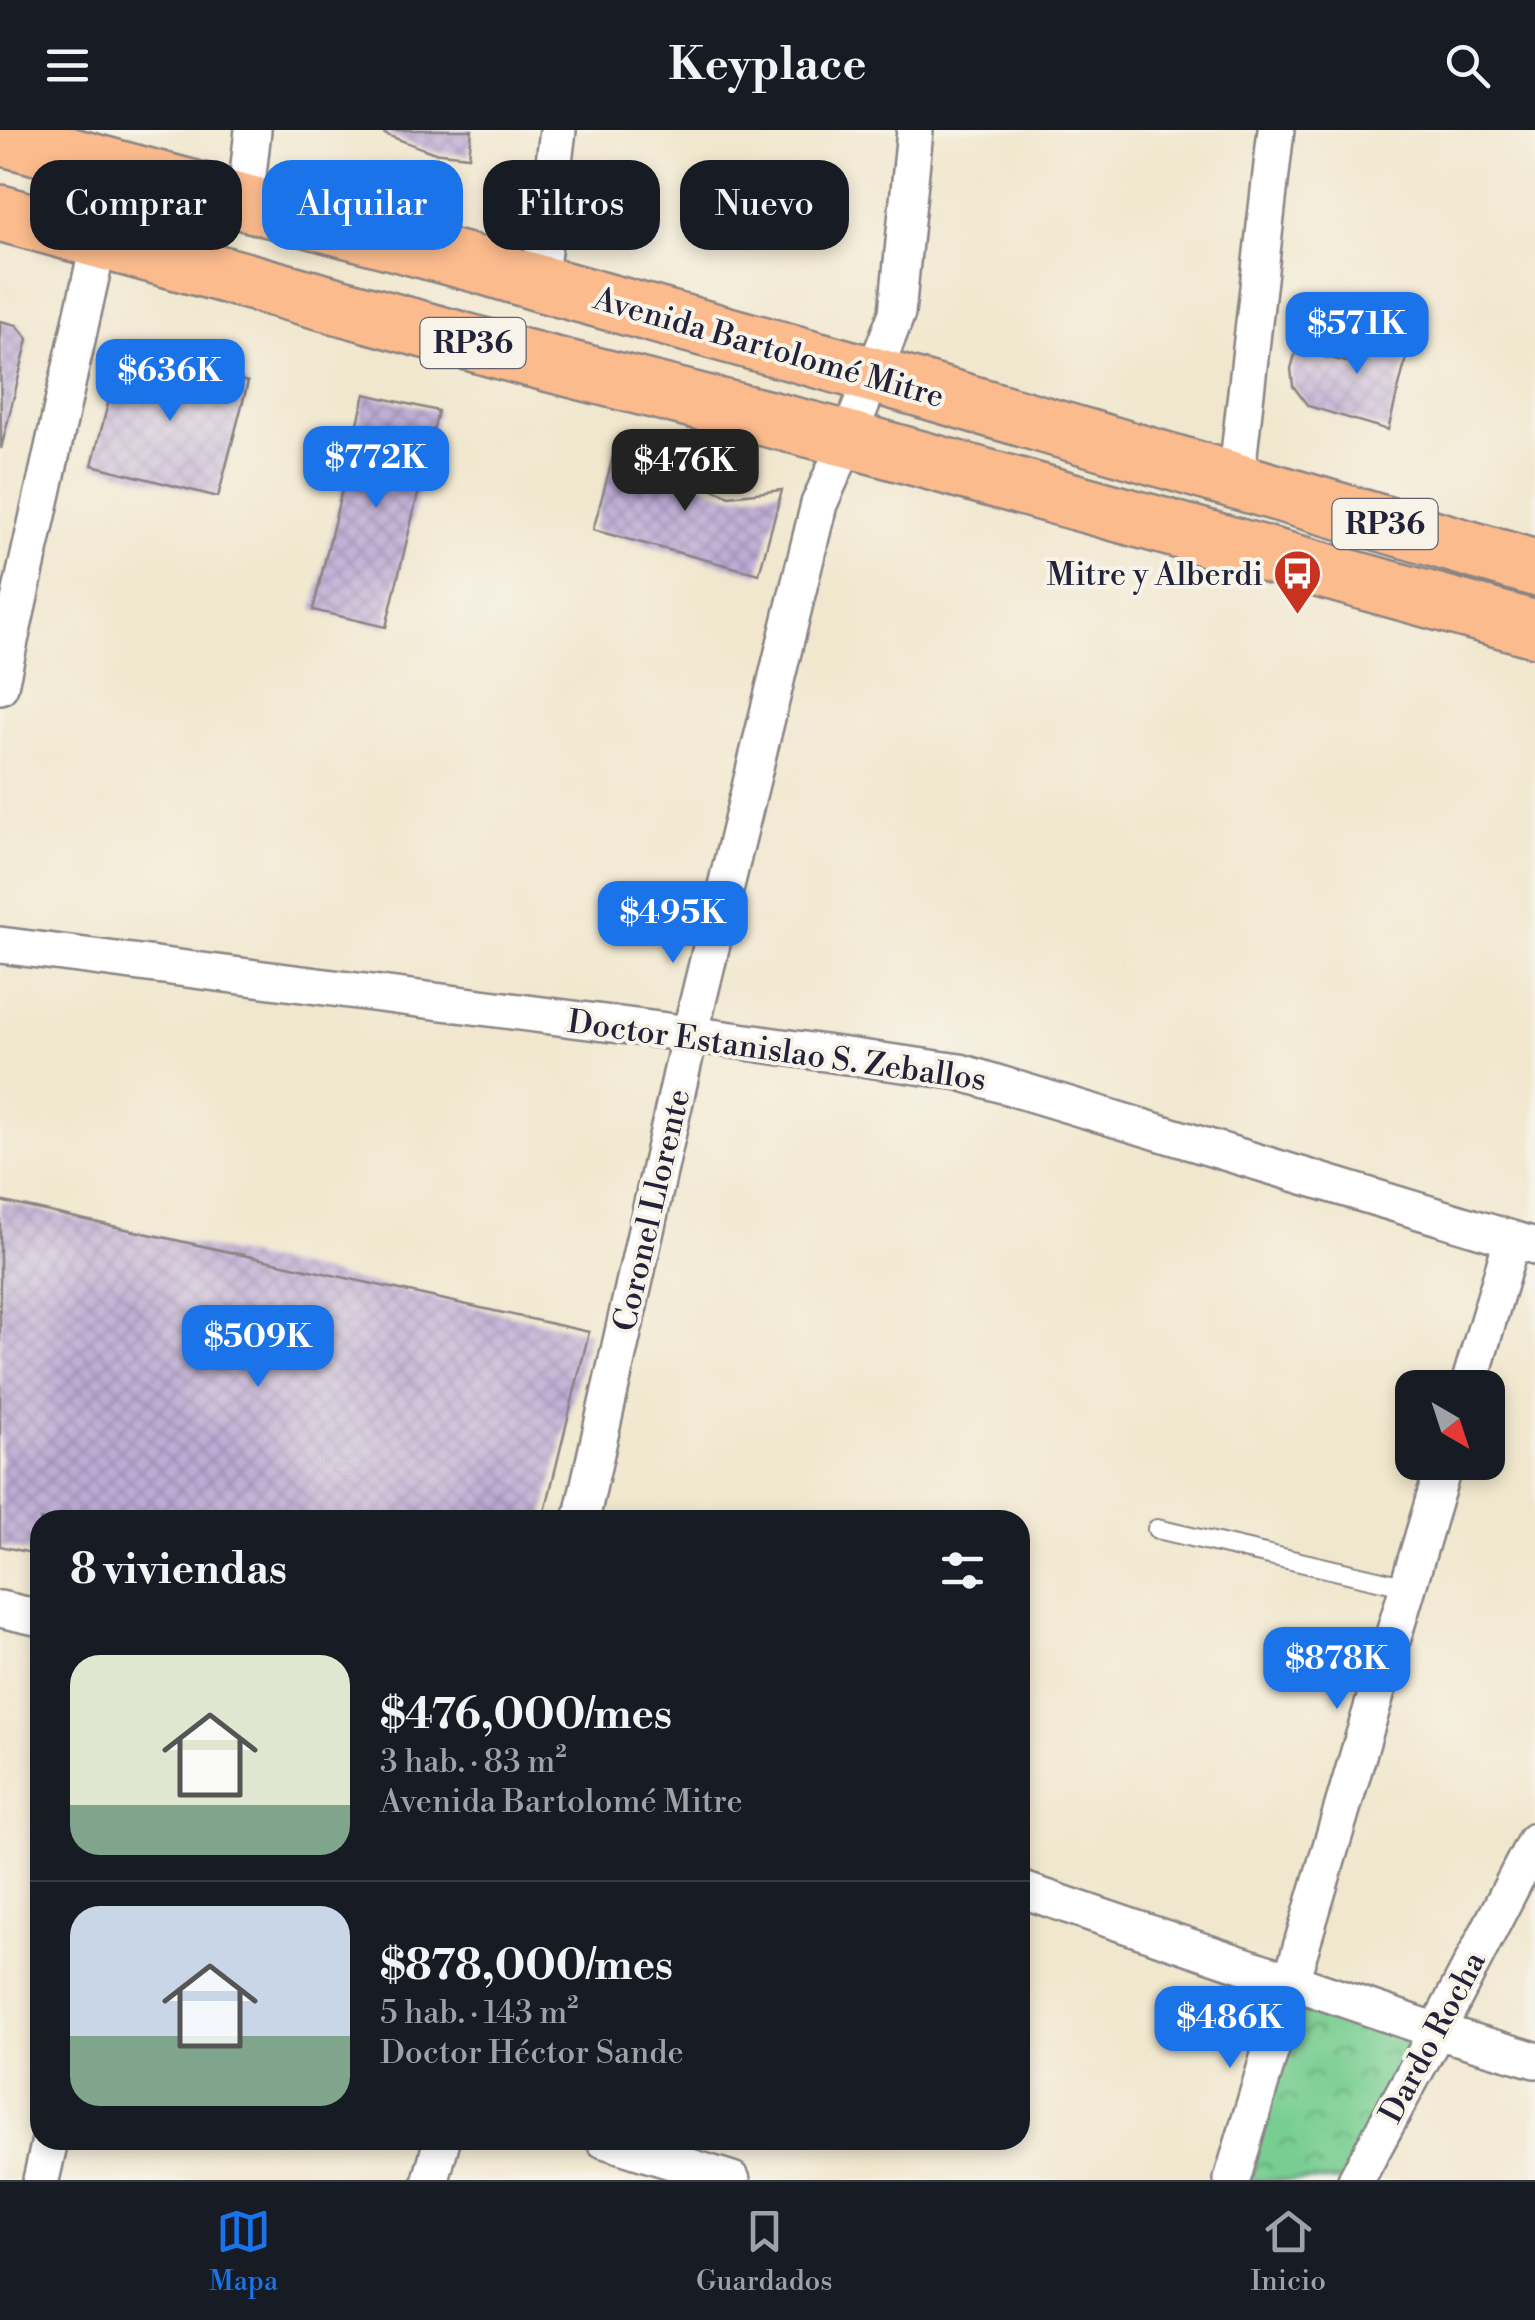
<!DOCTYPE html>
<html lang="es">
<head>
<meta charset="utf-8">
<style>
  body { margin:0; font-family:"Libre Bodoni",serif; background:#20242c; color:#f1f3f6; height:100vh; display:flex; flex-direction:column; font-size:38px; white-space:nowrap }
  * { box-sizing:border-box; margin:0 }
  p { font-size:32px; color:#9ea1a6 }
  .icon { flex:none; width:55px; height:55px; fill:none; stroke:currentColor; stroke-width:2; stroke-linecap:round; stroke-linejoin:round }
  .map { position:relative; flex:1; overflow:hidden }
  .side { position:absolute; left:30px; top:1380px; width:1000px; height:640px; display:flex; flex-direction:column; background:#171b24; border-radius:30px; box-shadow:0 5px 15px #0003 }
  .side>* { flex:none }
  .hud { position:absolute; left:30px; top:30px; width:1000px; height:90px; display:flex; gap:20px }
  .needle { width:65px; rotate:141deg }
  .controls { position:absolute; left:1395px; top:1240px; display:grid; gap:20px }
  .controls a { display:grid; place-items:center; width:110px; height:110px; border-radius:20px; background:#171b24; box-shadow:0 5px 15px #0003; font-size:50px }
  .price { position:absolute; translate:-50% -85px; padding:0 22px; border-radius:20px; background:#1a73e8; color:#fff; font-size:32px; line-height:65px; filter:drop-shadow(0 2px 5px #0008) }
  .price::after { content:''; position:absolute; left:50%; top:60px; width:30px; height:22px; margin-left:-15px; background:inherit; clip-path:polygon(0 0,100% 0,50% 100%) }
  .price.selected { background:#222; color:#fff }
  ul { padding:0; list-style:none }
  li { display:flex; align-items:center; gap:30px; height:250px; padding:0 40px }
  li+li { border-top:2px solid #363941 }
  li span { display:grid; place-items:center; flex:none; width:280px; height:200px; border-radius:30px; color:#555 }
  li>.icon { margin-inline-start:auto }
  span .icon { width:120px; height:120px; fill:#fffc; stroke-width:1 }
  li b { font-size:42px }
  h2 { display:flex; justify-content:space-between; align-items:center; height:120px; padding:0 40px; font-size:42px }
  .tag { padding:0 35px; border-radius:30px; background:#171b24; box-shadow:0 5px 15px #0003; font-size:35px; line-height:90px }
  .tag.selected { background:#1a73e8; color:#fff }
  header { display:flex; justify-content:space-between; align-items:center; height:130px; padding:0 40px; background:#171b24; font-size:45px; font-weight:700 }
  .tabs { display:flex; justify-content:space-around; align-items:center; height:140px; border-top:2px solid #363941; background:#171b24; font-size:28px; color:#9ea1a6 }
  .tabs a { display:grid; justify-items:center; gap:5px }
  .tabs .selected { color:#1a73e8 }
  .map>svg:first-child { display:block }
  .park { fill:url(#park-crowns); stroke:#4d7866; stroke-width:2.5 }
  .building { fill:url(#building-cross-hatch) }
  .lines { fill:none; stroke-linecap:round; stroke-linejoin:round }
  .lane-casing { stroke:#8a8484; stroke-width:22 }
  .street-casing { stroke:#8a8484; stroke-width:40 }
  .primary-casing { stroke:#8a8484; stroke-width:60 }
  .lane { stroke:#fff; stroke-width:18 }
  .street { stroke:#fff; stroke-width:35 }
  .primary { stroke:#fbbb8d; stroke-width:55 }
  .labels { text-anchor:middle; stroke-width:8; stroke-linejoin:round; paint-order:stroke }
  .shield { fill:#f7f3e8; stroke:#62616f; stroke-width:2.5 }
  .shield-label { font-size:30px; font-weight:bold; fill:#22223b }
  .street-label { font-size:32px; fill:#22223b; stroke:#f7f3e8 }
  .poi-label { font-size:32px; fill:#22223b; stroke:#f7f3e8; text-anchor:end }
</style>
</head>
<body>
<header><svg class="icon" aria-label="menu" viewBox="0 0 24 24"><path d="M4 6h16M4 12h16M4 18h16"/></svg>Keyplace<svg class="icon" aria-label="search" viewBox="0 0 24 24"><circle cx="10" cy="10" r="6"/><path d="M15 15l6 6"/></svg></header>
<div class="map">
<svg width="1535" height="2050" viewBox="0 0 1535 2050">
  <defs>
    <pattern id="park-crowns" width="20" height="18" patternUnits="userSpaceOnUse" patternTransform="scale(2.5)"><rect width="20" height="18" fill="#78ce92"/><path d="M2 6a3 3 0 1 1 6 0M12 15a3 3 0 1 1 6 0" fill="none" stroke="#62a778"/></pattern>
    <pattern id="building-cross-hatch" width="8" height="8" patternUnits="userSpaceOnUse" patternTransform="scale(2.5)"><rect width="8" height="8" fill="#beacd6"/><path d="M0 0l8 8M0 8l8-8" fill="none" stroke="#9a8caf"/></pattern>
  </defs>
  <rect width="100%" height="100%" fill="#f7f3e8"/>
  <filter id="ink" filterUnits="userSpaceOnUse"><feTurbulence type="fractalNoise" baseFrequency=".01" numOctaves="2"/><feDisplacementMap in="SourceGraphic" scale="20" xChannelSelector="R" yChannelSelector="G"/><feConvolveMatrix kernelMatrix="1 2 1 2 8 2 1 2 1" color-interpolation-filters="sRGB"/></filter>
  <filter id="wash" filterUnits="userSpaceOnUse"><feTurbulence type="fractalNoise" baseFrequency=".0048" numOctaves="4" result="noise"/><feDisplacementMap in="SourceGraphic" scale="40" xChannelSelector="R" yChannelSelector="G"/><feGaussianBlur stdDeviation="2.25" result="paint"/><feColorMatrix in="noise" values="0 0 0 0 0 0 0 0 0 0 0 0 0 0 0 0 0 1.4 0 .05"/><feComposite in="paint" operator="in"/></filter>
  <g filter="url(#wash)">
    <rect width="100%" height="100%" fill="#f1e7ce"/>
    <path class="park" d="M1291,1850L1437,1901L1356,2050H1232Z"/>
    <g id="blocks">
      <path class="building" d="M384,0H472L469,26L432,22L384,4Z
        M1370,189L1413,201L1388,300L1308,276L1293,256L1291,239L1296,220L1359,235Z
        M0,191L17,195L28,209L1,319Z
        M122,220L248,252L218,367L92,335Z
        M365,264L438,281L386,497L313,480Z
        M616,316L729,366L782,360L759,444L593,400Z
        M0,1071L589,1202L543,1390H40V1425L0,1416Z"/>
    </g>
  </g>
  <g filter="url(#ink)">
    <use href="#blocks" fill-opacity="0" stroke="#8a8484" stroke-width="2.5"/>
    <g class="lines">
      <defs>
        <path id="lane" d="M1157,1399L1408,1457"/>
        <path id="street" d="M245,72L253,0
          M539,153L558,0
          M1236,350L1276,0
          M0,556L99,111L118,39
          M0,815L690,904L960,942L1535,1116
          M1468,1258L1512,1110
          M581,1390L690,904L819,374L848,309L897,183L915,0
          M0,1479L40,1488
          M1020,1759L1437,1901L1535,1930
          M604,2010L732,2050
          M41,2050L50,2010
          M431,2050L442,2010
          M1232,2050L1445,1332
          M1356,2050L1437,1901L1535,1711"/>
        <path id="primary" d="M0,7L479,135L539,153L873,245L1535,438
          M0,83L519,226L848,309L1535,499"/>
      </defs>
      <use href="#lane" class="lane-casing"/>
      <use href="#street" class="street-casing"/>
      <use href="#primary" class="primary-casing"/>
      <use href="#lane" class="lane"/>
      <use href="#street" class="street"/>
      <use href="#primary" class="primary"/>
    </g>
  </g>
  <defs>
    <symbol id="bus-pin" viewBox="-11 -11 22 30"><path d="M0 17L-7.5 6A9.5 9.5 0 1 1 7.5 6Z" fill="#c8321e" stroke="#f7f3e8"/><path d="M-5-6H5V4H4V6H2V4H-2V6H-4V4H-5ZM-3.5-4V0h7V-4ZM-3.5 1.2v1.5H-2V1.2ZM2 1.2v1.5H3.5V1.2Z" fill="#fff"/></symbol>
  </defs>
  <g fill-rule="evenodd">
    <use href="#bus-pin" x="1270" y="416" width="55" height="75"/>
  </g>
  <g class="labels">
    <g class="shield">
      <rect x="420.5" y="188" width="105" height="50" rx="8"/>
      <rect x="1332.5" y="369" width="105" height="50" rx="8"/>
    </g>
    <g class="shield-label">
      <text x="473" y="223">RP36</text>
      <text x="1385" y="404">RP36</text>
    </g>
    <g class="street-label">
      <text transform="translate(769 217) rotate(16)" y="11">Avenida Bartolomé Mitre</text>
      <text transform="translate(777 920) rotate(8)" y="11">Doctor Estanislao S. Zeballos</text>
      <text transform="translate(651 1080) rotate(-77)" y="11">Coronel Llorente</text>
      <text transform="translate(1432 1907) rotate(-62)" y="11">Dardo Rocha</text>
    </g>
    <g class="poi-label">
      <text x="1263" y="455">Mitre y Alberdi</text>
    </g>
  </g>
</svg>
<div class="controls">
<a><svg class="needle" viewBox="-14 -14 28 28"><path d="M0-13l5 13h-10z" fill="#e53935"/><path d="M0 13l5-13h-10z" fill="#9ea1a6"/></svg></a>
</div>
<b class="price" style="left:1357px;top:247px">$571K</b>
<b class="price" style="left:170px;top:294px">$636K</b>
<b class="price" style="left:376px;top:381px">$772K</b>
<b class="price selected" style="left:685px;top:384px">$476K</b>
<b class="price" style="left:673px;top:836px">$495K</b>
<b class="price" style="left:258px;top:1260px">$509K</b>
<b class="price" style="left:1337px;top:1582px">$878K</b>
<b class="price" style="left:1230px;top:1941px">$486K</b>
<div class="hud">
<a class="tag">Comprar</a>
<a class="tag selected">Alquilar</a>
<a class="tag">Filtros</a>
<a class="tag">Nuevo</a>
</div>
<section class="side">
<h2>8 viviendas<svg class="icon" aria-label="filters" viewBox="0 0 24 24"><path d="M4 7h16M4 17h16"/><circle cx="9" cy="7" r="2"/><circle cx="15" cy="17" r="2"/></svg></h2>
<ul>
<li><span style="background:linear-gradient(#dfe7d0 75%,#7fa58c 0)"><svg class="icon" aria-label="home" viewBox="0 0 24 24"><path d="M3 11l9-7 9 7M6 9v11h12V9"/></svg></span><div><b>$476,000/mes</b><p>3 hab. · 83 m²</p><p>Avenida Bartolomé Mitre</p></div></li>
<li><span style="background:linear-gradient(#c9d6e8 65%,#7fa58c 0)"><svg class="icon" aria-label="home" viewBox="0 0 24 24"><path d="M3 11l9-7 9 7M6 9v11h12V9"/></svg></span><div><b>$878,000/mes</b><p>5 hab. · 143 m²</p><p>Doctor Héctor Sande</p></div></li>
</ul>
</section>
</div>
<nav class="tabs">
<a class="selected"><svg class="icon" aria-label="map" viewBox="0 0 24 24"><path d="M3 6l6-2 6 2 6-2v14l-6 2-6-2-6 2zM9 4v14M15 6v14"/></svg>Mapa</a>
<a><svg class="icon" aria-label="saved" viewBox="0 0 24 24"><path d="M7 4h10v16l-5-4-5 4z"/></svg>Guardados</a>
<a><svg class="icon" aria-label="home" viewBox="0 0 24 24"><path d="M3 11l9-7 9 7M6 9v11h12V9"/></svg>Inicio</a>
</nav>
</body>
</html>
